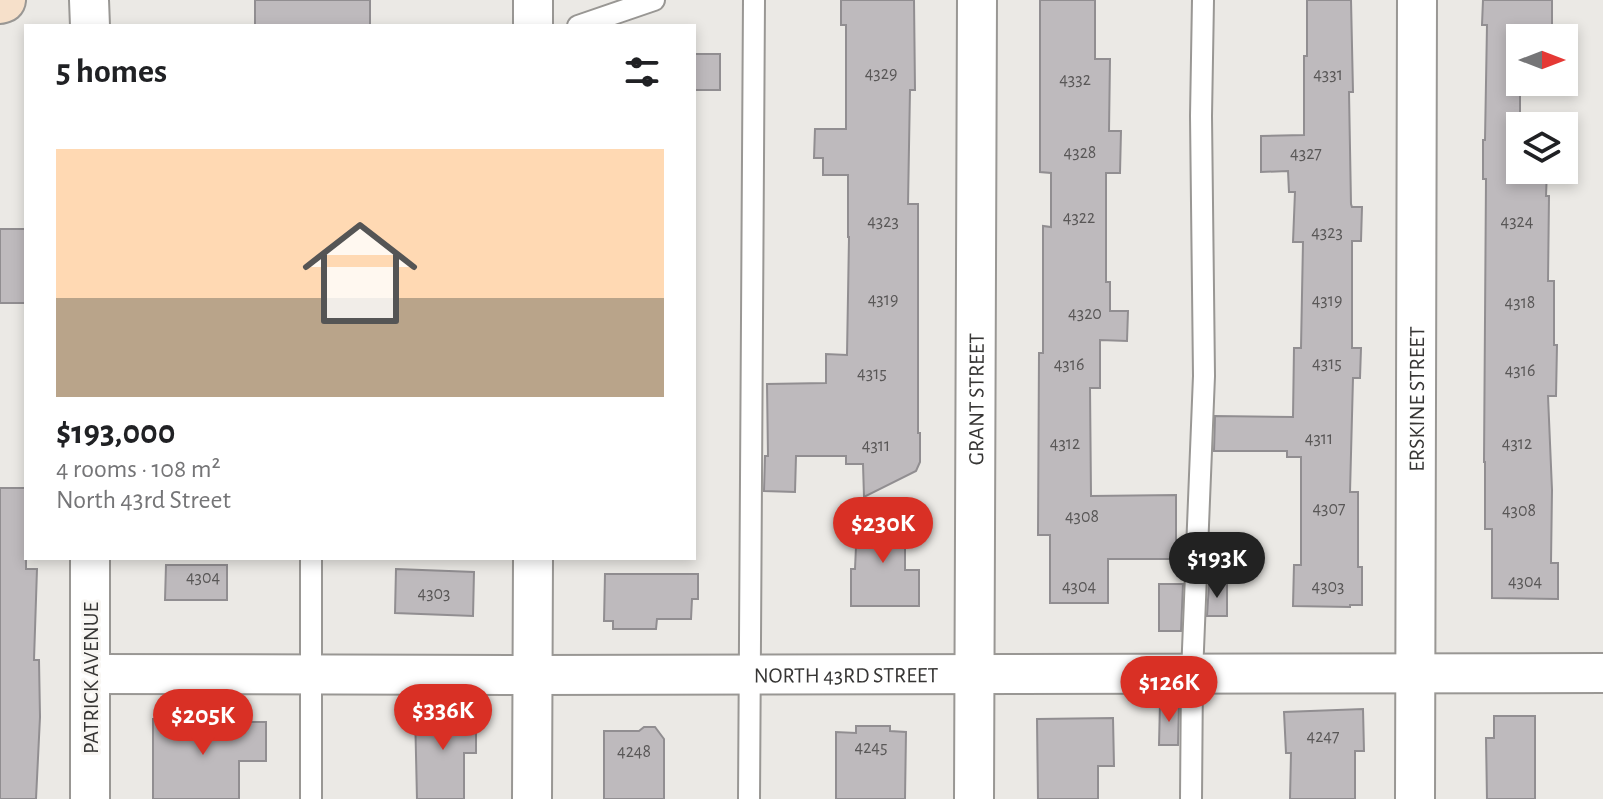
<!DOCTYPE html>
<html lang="en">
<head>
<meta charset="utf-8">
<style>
  body { margin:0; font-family:"Alegreya Sans",sans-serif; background:#f6f6f6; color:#202124; height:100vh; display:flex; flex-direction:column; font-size:30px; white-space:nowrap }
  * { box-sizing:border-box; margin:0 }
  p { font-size:26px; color:#757577 }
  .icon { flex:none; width:44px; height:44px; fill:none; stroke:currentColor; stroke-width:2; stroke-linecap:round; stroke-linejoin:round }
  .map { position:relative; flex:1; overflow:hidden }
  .drawer { position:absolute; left:24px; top:24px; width:672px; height:536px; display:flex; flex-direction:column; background:#fff; border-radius:0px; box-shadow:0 4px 12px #0003 }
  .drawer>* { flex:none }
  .needle { width:52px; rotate:90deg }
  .tools { position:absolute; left:1506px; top:24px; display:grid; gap:16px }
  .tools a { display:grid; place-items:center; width:72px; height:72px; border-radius:0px; background:#fff; box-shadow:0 4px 12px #0003; font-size:40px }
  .price { position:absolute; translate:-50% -68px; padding:0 18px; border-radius:28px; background:#d93025; color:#fff; font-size:26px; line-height:52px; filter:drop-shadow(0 2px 4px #0008) }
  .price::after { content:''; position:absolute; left:50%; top:48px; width:24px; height:18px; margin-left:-12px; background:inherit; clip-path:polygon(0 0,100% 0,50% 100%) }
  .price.active { background:#222; color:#fff }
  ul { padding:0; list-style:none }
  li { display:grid; align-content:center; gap:16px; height:424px; padding:0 32px }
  li span { display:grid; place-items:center; height:248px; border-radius:0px; color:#555 }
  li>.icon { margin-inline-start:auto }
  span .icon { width:144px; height:144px; fill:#fffc; stroke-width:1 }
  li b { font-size:34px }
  h2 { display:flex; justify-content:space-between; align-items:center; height:96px; padding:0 32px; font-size:34px }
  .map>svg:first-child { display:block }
  .building { fill:#bebabd; stroke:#918e91; stroke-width:2 }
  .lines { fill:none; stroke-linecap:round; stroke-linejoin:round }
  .lane-casing { stroke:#999794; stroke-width:24 }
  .street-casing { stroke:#999794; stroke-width:42 }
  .secondary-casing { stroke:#999794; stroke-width:48 }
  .lane { stroke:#fff; stroke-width:20 }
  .street { stroke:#fff; stroke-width:38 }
  .secondary { stroke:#f6e0ca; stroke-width:44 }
  .labels { text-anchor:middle; stroke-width:6; stroke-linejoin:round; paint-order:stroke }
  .number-label { font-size:18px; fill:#595757 }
  .street-label { font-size:22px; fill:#373635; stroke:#f8f6f3 }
</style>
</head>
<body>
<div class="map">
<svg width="1603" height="799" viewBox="0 0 1603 799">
  <rect width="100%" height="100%" fill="#ebe9e5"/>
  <path class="building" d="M255,0H370V26H255Z
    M841,0H914L915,90H910L908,204H918V433H920V462L916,471L864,497L863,464H846V456H796L795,492L764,491L765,456H768L767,384L826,383V354L847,355L849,237H848V175H823V158H814L815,129H846V25H841Z
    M1040,0H1095V59H1110L1109,131H1121L1120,173H1106V282H1110V311H1128L1127,341L1100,340V388H1090L1091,496L1176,495V559H1108V603H1050V535H1038L1039,353H1043V226L1051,227V173L1040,172Z
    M1307,0H1351L1353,92H1349L1351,204L1352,207H1362L1361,241H1352V348H1361L1360,378H1353L1350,492H1358V567H1362V605H1350V607L1293,606L1294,565H1301V457H1287V451H1214L1215,416L1293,417L1294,348H1301L1303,242H1293L1295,192H1289L1288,171L1261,172V136L1304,135V56H1307Z
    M1483,0H1552V25H1520V170H1547L1546,196H1549L1548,281H1554V345H1557L1556,396H1548L1552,490L1551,563H1558V599L1492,598V529H1485V462H1484L1486,179H1483V140H1485L1487,25H1482Z
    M694,54H720V90H694Z
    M0,229H26V303H0Z
    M0,488H26V569H37L34,660H39L40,717L36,799H0Z
    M864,516H905V570H919V606H851V569H855L857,524H864Z
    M166,565H227V600H165Z
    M396,569L474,572L473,616L395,613Z
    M605,574H698V599H692L691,619H657L656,629H613V621H604Z
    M1159,584H1183L1181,631H1159Z
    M1209,584H1227V616H1207Z
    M1160,703H1179L1178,745H1159Z
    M1363,709L1364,751H1355V799H1290L1291,753H1286L1284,712Z
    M415,711H476V753H464V799H417Z
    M180,715H206V722H266V761H239V799H153V719H180Z
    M1494,716H1535V799H1487L1486,738H1494Z
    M1113,718L1114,766H1098V799H1038L1037,719Z
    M856,726H890V731L906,732L905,799H836V732L856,733Z
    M644,727H655L664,739V799H604V731H639Z"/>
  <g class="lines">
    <defs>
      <path id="lane" d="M578,26L654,0
        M311,799V558
        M749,799L754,0
        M1191,799L1192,674L1204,376L1201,116L1203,0"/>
      <g id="street">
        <path d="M89,0L90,26"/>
        <path d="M533,26V0"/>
        <path id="s1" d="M90,674L533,675L1603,673"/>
        <path d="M90,799V558"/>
        <path d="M532,799L533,558"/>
        <path id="s2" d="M974,799L977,0"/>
        <path id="s3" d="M1415,799L1417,0"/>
      </g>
      <path id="secondary" d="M0,1L3,0"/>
    </defs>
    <use href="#lane" class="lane-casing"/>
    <use href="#street" class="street-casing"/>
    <use href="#secondary" class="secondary-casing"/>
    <use href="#lane" class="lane"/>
    <use href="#street" class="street"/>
    <use href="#secondary" class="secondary"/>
  </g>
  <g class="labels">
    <g class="number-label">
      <text x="881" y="79">4329</text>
      <text x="1328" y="80">4331</text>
      <text x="1075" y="85">4332</text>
      <text x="1080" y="158">4328</text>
      <text x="1306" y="159">4327</text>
      <text x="1079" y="223">4322</text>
      <text x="883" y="227">4323</text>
      <text x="1517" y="227">4324</text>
      <text x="1327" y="238">4323</text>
      <text x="883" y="305">4319</text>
      <text x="1327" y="306">4319</text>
      <text x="1520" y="308">4318</text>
      <text x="1085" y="319">4320</text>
      <text x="1327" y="369">4315</text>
      <text x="1069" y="370">4316</text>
      <text x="1520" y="376">4316</text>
      <text x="872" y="379">4315</text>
      <text x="1319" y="444">4311</text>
      <text x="1065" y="449">4312</text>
      <text x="1517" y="449">4312</text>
      <text x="876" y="451">4311</text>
      <text x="1329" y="514">4307</text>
      <text x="1519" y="516">4308</text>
      <text x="1082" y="522">4308</text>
      <text x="203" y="583">4304</text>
      <text x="1525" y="587">4304</text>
      <text x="1079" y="592">4304</text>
      <text x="1328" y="592">4303</text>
      <text x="434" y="599">4303</text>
      <text x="1323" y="742">4247</text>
      <text x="871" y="753">4245</text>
      <text x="634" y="757">4248</text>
    </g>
    <g class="street-label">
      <text dy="8" stroke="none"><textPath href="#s2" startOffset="400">GRANT STREET</textPath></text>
      <text dy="8" stroke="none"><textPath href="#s3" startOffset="400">ERSKINE STREET</textPath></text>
      <text dy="8" stroke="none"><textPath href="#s1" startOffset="756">NORTH 43RD STREET</textPath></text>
      <text transform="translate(90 678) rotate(-90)" y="8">PATRICK AVENUE</text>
    </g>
  </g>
</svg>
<div class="tools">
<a><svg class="needle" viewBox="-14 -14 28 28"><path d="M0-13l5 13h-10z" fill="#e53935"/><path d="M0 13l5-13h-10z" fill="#757577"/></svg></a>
<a><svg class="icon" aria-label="layers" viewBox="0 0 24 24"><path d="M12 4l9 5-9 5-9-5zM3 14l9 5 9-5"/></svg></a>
</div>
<b class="price" style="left:883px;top:565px">$230K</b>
<b class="price active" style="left:1217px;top:600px">$193K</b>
<b class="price" style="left:1169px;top:724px">$126K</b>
<b class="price" style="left:443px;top:752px">$336K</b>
<b class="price" style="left:203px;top:757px">$205K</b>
<section class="drawer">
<h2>5 homes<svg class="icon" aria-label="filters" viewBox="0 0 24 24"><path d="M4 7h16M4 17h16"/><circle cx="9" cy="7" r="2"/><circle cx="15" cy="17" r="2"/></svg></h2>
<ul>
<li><span style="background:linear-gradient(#ffd9b3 60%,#b9a48a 0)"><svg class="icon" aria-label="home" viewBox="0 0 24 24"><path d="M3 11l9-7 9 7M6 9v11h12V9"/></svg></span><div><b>$193,000</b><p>4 rooms · 108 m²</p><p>North 43rd Street</p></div></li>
</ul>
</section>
</div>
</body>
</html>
